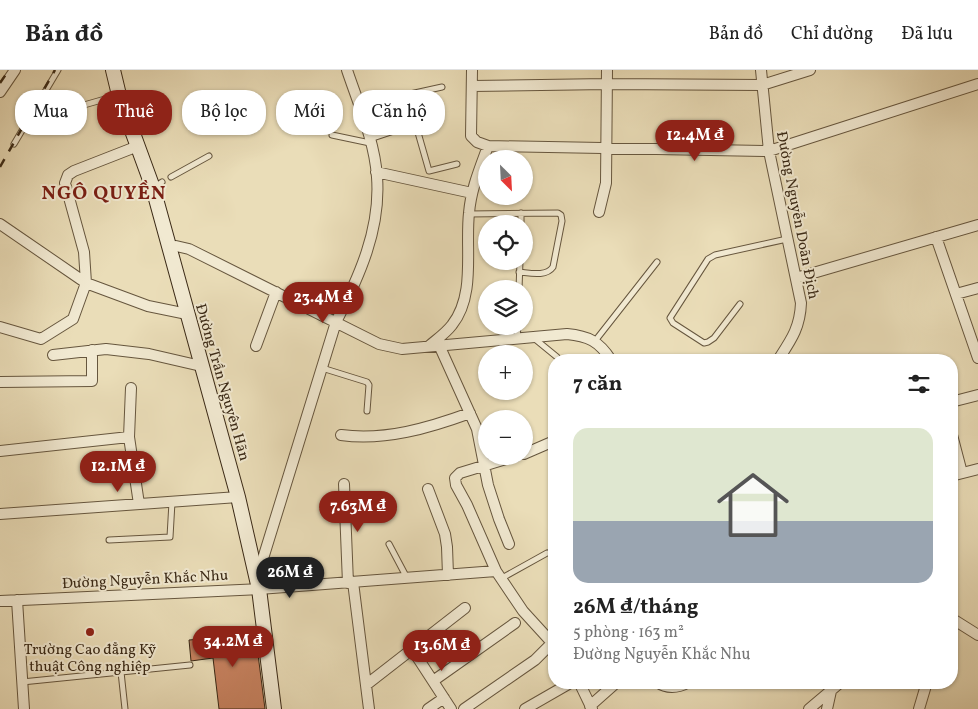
<!DOCTYPE html>
<html lang="vi">
<head>
<meta charset="utf-8">
<style>
  body { margin:0; font-family:Vollkorn,serif; background:#f2f2f2; color:#222; height:100vh; display:flex; flex-direction:column; font-size:19px; white-space:nowrap }
  * { box-sizing:border-box; margin:0 }
  p { font-size:16px; color:#767676 }
  .icon { flex:none; width:28px; height:28px; fill:none; stroke:currentColor; stroke-width:2; stroke-linecap:round; stroke-linejoin:round }
  .map { position:relative; flex:1; overflow:hidden }
  .drawer { position:absolute; left:548px; top:284px; width:410px; height:335px; display:flex; flex-direction:column; background:#fff; border-radius:20px; box-shadow:0 1px 4px #0004 }
  .drawer>* { flex:none }
  .top-card { position:absolute; left:15px; top:20px; width:458px; height:45px; display:flex; gap:10px }
  .needle { width:32px; rotate:156deg }
  .buttons { position:absolute; left:478px; top:80px; display:grid; gap:10px }
  .buttons a { display:grid; place-items:center; width:55px; height:55px; border-radius:50%; background:#fff; box-shadow:0 1px 4px #0004; font-size:25px }
  .price { position:absolute; translate:-50% -42px; padding:0 11px; border-radius:18px; background:#8f2418; color:#fff; font-size:16px; line-height:32px; filter:drop-shadow(0 1px 2px #0008) }
  .price::after { content:''; position:absolute; left:50%; top:30px; width:15px; height:11px; margin-left:-8px; background:inherit; clip-path:polygon(0 0,100% 0,50% 100%) }
  .price.on { background:#222; color:#fff }
  ul { padding:0; list-style:none }
  li { display:grid; align-content:center; gap:10px; height:265px; padding:0 25px }
  li span { display:grid; place-items:center; height:155px; border-radius:15px; color:#555 }
  li>.icon { margin-inline-start:auto }
  span .icon { width:90px; height:90px; fill:#fffc; stroke-width:1 }
  li b { font-size:21px }
  h2 { display:flex; justify-content:space-between; align-items:center; height:60px; padding:0 25px; font-size:21px }
  .chip { padding:0 18px; border-radius:20px; background:#fff; box-shadow:0 1px 4px #0004; font-size:18px; line-height:45px }
  .chip.on { background:#8f2418; color:#fff }
  header { display:flex; align-items:center; gap:30px; box-sizing:border-box; height:70px; padding:0 25px; background:#fff; border-bottom:1px solid #e0e0e0 }
  header strong { font-size:24px }
  nav { display:flex; gap:28px; margin-inline-start:auto; font-size:18px }
  .map>svg:first-child { display:block }
  .building { fill:#c78260; stroke:#3a2916 }
  .lines { fill:none; stroke-linecap:round; stroke-linejoin:round }
  .lane-casing { stroke:#66563e; stroke-width:7 }
  .street-casing { stroke:#66563e; stroke-width:12 }
  .secondary-casing { stroke:#3a2916; stroke-width:16 }
  .lane { stroke:#f1e9d1; stroke-width:5 }
  .street { stroke:#f1e9d1; stroke-width:10 }
  .secondary { stroke:#f1e9d1; stroke-width:14 }
  .rail { stroke:#3a2916; stroke-width:2.5; stroke-dasharray:9 9; stroke-linecap:butt }
  .poi-dot { fill:#8f2418; stroke:#f1e9d1; stroke-width:2 }
  .labels { text-anchor:middle; stroke-width:4; stroke-linejoin:round; paint-order:stroke }
  .street-label { font-size:15px; fill:#3a2916; stroke:#f1e9d1 }
  .poi-label { font-size:15px; fill:#3a2916; stroke:#f1e9d1 }
  .district-label { font-size:20px; font-weight:bold; letter-spacing:1px; fill:#7a1f14; stroke:#f1e9d1 }
</style>
</head>
<body>
<header>
<strong>Bản đồ</strong>
<nav><a>Bản đồ</a><a>Chỉ đường</a><a>Đã lưu</a></nav>
</header>
<div class="map">
<svg width="978" height="639" viewBox="0 0 978 639">
  <rect width="100%" height="100%" fill="#eaddb8"/>
  <filter id="stains"><feTurbulence type="fractalNoise" baseFrequency=".004" numOctaves="4"/><feColorMatrix values="0 0 0 0 .2 0 0 0 0 .09 0 0 0 0 .02 0 0 0 .5 -.17"/></filter>
  <radialGradient id="worn" r=".72"><stop offset=".6" stop-color="#630" stop-opacity="0"/><stop offset="1" stop-color="#630" stop-opacity=".3"/></radialGradient>
  <path class="building" d="M255,561L265,639H219L213,588L191,591L189,570L215,568L216,563Z"/>
  <g class="lines">
    <defs>
      <path id="lane" d="M407,24L429,101L457,94
        M77,37L119,25
        M332,65L370,73
        M370,69L394,61L396,59L392,28L442,17
        M14,74L58,0
        M171,107L209,86
        M153,118L162,112
        M469,144L558,143L561,145L562,151L553,197C546,207 530,203 519,202
        M521,154V143
        M519,219L520,191
        M740,234L714,268L708,272L704,273L673,253L670,248L708,189L715,185L787,169
        M517,268L518,256
        M535,269L557,287
        M595,271L657,192
        M322,298L367,312L369,315L367,341
        M109,470L170,467L172,432
        M389,474L407,508
        M502,508L547,483
        M121,602L190,595
        M22,612L121,602L125,639"/>
      <path id="street" d="M472,0L471,66L477,72L488,76L769,81L978,14
        M761,0L769,81L801,233C800,258 791,270 778,290
        M472,16L607,14L762,15L810,0
        M0,22L15,0
        M376,102L472,123
        M599,142L606,113L607,0
        M0,154L86,213L84,182L65,113L68,105L74,101L138,76
        M936,167L978,288
        M169,178L176,176L189,179L379,274L402,279L567,264C588,266 599,271 611,290
        M796,208L978,155
        M956,224L978,218
        M0,257L41,269L73,249L86,213L148,236L187,244
        M439,275L477,359L488,415L499,449L509,474
        M256,276L276,222
        M429,276C436,270 446,263 452,255C476,225 465,178 469,143C471,119 480,98 488,76
        M53,285L106,279L149,284L201,296
        M0,312L92,311V280
        M131,318L129,367L139,434
        M951,332L978,325
        M951,361L962,403
        M341,365C385,371 429,358 470,343
        M0,381L129,367
        M524,384L554,371
        M951,406L978,399
        M344,414L348,513
        M428,419L445,464L447,477L448,505
        M0,444L238,427
        M496,501L467,435L456,415L455,408L460,403L516,386
        M257,508L336,252C359,207 381,159 377,107C375,72 358,33 347,0
        M353,512L369,639
        M17,530L24,639
        M0,531L259,519L496,501L523,541L554,575
        M951,548L978,565
        M412,579L451,639
        M433,611L515,553
        M579,612L592,639
        M657,612C667,619 678,618 689,612
        M366,615L465,538
        M590,636L617,612
        M428,639L444,628
        M464,639L535,590L552,573
        M525,639L572,612
        M809,639L841,612
        M827,639L831,621
        M919,639L927,612"/>
      <path id="secondary" d="M113,0L119,25L153,118L238,427L259,519L274,639"/>
    </defs>
    <use href="#lane" class="lane-casing"/>
    <use href="#street" class="street-casing"/>
    <use href="#secondary" class="secondary-casing"/>
    <use href="#lane" class="lane"/>
    <use href="#street" class="street"/>
    <use href="#secondary" class="secondary"/>
    <path class="rail" d="M0,13L9,0
      M0,97L55,0"/>
  </g>
  <circle class="poi-dot" cx="90" cy="562" r="5"/>
  <g class="labels">
    <g class="street-label">
      <text transform="translate(798 145) rotate(79)" y="5">Đường Nguyễn Doãn Địch</text>
      <text transform="translate(223 312) rotate(74)" y="5">Đường Trần Nguyên Hãn</text>
      <text transform="translate(145 509) rotate(-3)" y="5">Đường Nguyễn Khắc Nhu</text>
    </g>
    <g class="poi-label">
      <text x="90" y="584">Trường Cao đẳng Kỹ<tspan x="90" dy="17">thuật Công nghiệp</tspan></text>
    </g>
    <g class="district-label">
      <text x="104" y="129">NGÔ QUYỀN</text>
    </g>
  </g>
  <rect width="100%" height="100%" filter="url(#stains)"/>
  <rect width="100%" height="100%" fill="url(#worn)"/>
</svg>
<div class="buttons">
<a><svg class="needle" viewBox="-14 -14 28 28"><path d="M0-13l5 13h-10z" fill="#e53935"/><path d="M0 13l5-13h-10z" fill="#767676"/></svg></a>
<a><svg class="icon" aria-label="locate" viewBox="0 0 24 24"><circle cx="12" cy="12" r="6"/><path d="M12 2v4M12 18v4M2 12h4M18 12h4"/></svg></a>
<a><svg class="icon" aria-label="layers" viewBox="0 0 24 24"><path d="M12 4l9 5-9 5-9-5zM3 14l9 5 9-5"/></svg></a>
<a>+</a>
<a>−</a>
</div>
<b class="price" style="left:695px;top:92px">12.4M ₫</b>
<b class="price" style="left:323px;top:254px">23.4M ₫</b>
<b class="price" style="left:118px;top:423px">12.1M ₫</b>
<b class="price" style="left:358px;top:463px">7.63M ₫</b>
<b class="price on" style="left:290px;top:529px">26M ₫</b>
<b class="price" style="left:233px;top:598px">34.2M ₫</b>
<b class="price" style="left:442px;top:602px">13.6M ₫</b>
<div class="top-card">
<a class="chip">Mua</a>
<a class="chip on">Thuê</a>
<a class="chip">Bộ lọc</a>
<a class="chip">Mới</a>
<a class="chip">Căn hộ</a>
</div>
<section class="drawer">
<h2>7 căn<svg class="icon" aria-label="filters" viewBox="0 0 24 24"><path d="M4 7h16M4 17h16"/><circle cx="9" cy="7" r="2"/><circle cx="15" cy="17" r="2"/></svg></h2>
<ul>
<li><span style="background:linear-gradient(#dfe7d0 60%,#9aa5b1 0)"><svg class="icon" aria-label="home" viewBox="0 0 24 24"><path d="M3 11l9-7 9 7M6 9v11h12V9"/></svg></span><div><b>26M ₫/tháng</b><p>5 phòng · 163 m²</p><p>Đường Nguyễn Khắc Nhu</p></div></li>
</ul>
</section>
</div>
</body>
</html>
